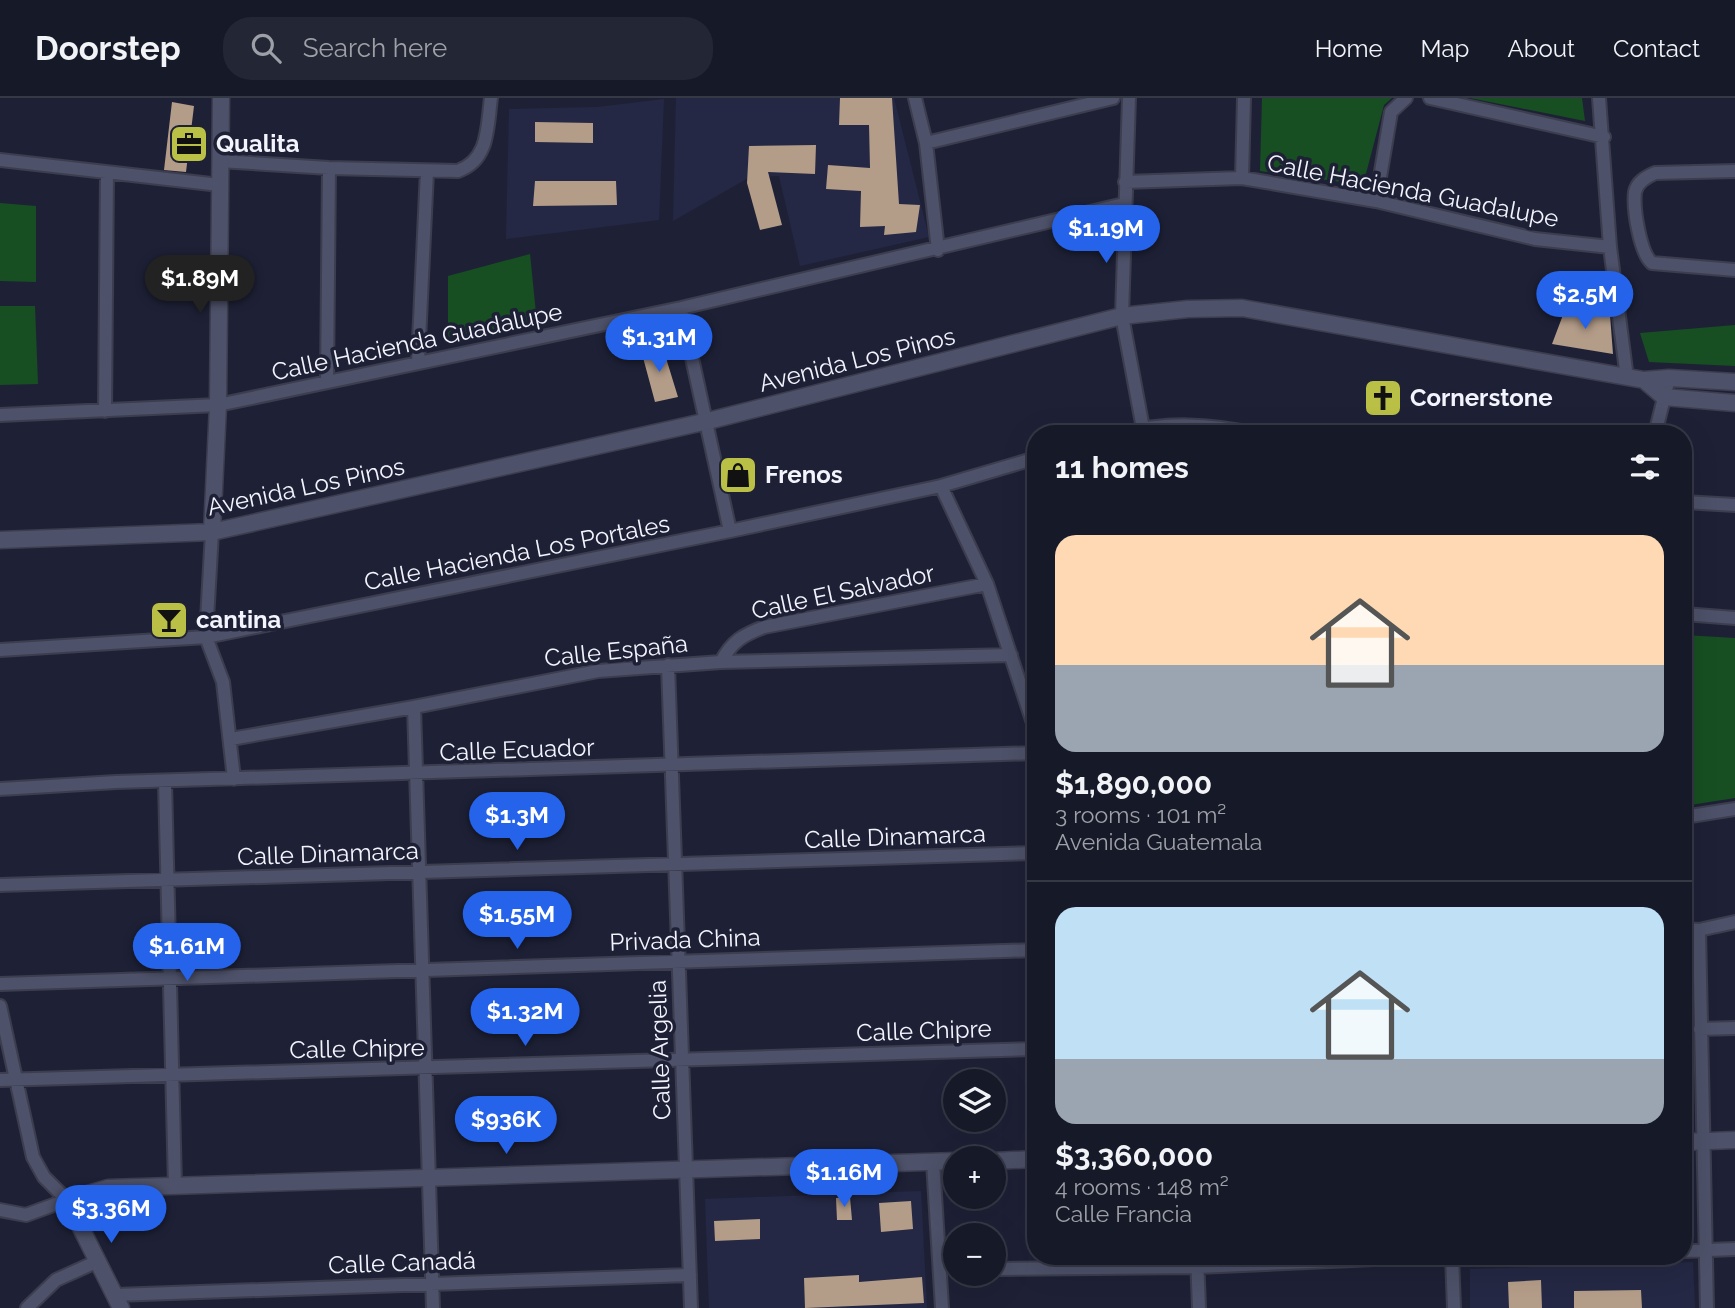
<!DOCTYPE html>
<html lang="en">
<head>
<meta charset="utf-8">
<style>
  body { margin:0; font-family:Raleway,sans-serif; background:#232634; color:#f1f3f6; height:100vh; display:flex; flex-direction:column; font-size:26px; white-space:nowrap }
  * { box-sizing:border-box; margin:0 }
  p { font-size:23px; color:#9ea0a8 }
  .icon { flex:none; width:38px; height:38px; fill:none; stroke:currentColor; stroke-width:2; stroke-linecap:round; stroke-linejoin:round }
  .map { position:relative; flex:1; overflow:hidden }
  .panel { position:absolute; left:1027px; top:327px; width:665px; height:840px; display:flex; flex-direction:column; background:#161928; border-radius:28px; box-shadow:0 7px 28px #0002,0 0 0 2px #353845 }
  .panel>* { flex:none }
  .tools { position:absolute; left:943px; top:971px; display:grid; gap:14px }
  .tools a { display:grid; place-items:center; width:63px; height:63px; border-radius:50%; background:#161928; box-shadow:0 7px 28px #0002,0 0 0 2px #353845; font-size:35px }
  .price { position:absolute; translate:-50% -60px; padding:0 16px; border-radius:24px; background:#2563eb; color:#fff; font-size:23px; line-height:46px; filter:drop-shadow(0 2px 4px #0008) }
  .price::after { content:''; position:absolute; left:50%; top:42px; width:21px; height:16px; margin-left:-10px; background:inherit; clip-path:polygon(0 0,100% 0,50% 100%) }
  .price.current { background:#222; color:#fff }
  ul { padding:0; list-style:none }
  li { display:grid; align-content:center; gap:14px; height:371px; padding:0 28px }
  li+li { border-top:2px solid #353845 }
  li span { display:grid; place-items:center; height:217px; border-radius:21px; color:#555 }
  li>.icon { margin-inline-start:auto }
  span .icon { width:126px; height:126px; fill:#fffc; stroke-width:1 }
  li b { font-size:30px }
  h2 { display:flex; justify-content:space-between; align-items:center; height:84px; padding:0 28px; font-size:30px }
  header { display:flex; align-items:center; gap:42px; box-sizing:border-box; height:98px; padding:0 35px; background:#161928; border-bottom:2px solid #353845 }
  header strong { font-size:33px }
  nav { display:flex; gap:38px; margin-inline-start:auto; font-size:24px }
  .search { width:490px; height:63px; background:#232634; display:flex; align-items:center; gap:18px; box-sizing:border-box; padding:0 24px; border-radius:28px; color:#9ea0a8; font-size:26px }
  .map>svg:first-child { display:block }
  .built { fill:#252844 }
  .green { fill:#174f22 }
  .building { fill:#b39c88 }
  .lines { fill:none; stroke-linecap:round; stroke-linejoin:round }
  .minor-casing { stroke:#3c3d4e; stroke-width:16 }
  .tertiary-casing { stroke:#3c3d4e; stroke-width:19 }
  .minor { stroke:#4d5169; stroke-width:12 }
  .tertiary { stroke:#4d5169; stroke-width:16 }
  .labels { text-anchor:middle; stroke-width:7; stroke-linejoin:round; paint-order:stroke }
  .poi-label { font-size:24px; font-weight:bold; fill:#f3f4fd; stroke:#1e2136; text-anchor:start }
  .street-label { font-size:24px; fill:#f3f4fd; stroke:#1e2136 }
</style>
</head>
<body>
<header>
<strong>Doorstep</strong>
<div class="search"><svg class="icon" aria-label="search" viewBox="0 0 24 24"><circle cx="10" cy="10" r="6"/><path d="M15 15l6 6"/></svg>Search here</div>
<nav><a>Home</a><a>Map</a><a>About</a><a>Contact</a></nav>
</header>
<div class="map">
<svg width="1735" height="1210" viewBox="0 0 1735 1210">
  <rect width="100%" height="100%" fill="#1e2136"/>
  <path class="built" d="M676,0H894L929,139L800,168L779,78L750,79L673,123Z
    M664,1L659,122L506,141L509,11L598,9Z
    M921,1093L927,1210H709L705,1101Z
    M1693,1164L1695,1210H1470V1171Z"/>
  <path class="green" d="M1262,0H1392L1384,7L1363,87L1260,73Z
    M1470,0H1582L1585,23Z
    M0,105L36,108V184L0,183Z
    M530,156L537,225L448,247V178Z
    M0,208H35L38,286L0,287Z
    M1735,227V268L1649,264L1640,235Z
    M1684,537L1735,540V700L1684,708Z"/>
  <path class="building" d="M840,0H892L899,106L920,107L916,134L884,137L885,128L860,129L861,93L826,91L828,67L870,70L869,27H839Z
    M172,4L194,8L186,74L164,72Z
    M535,24L593,25V45L535,44Z
    M816,47L815,76L768,74L782,127L760,132L747,85L749,48Z
    M535,83H616L617,107L533,108Z
    M1566,209L1610,217L1613,256L1552,246Z
    M662,247L678,299L655,304L641,252Z
    M850,1099L852,1122H837L836,1100Z
    M911,1103L913,1131L881,1134L879,1105Z
    M760,1121V1141L715,1143L714,1123Z
    M859,1177V1184L922,1179L924,1205L805,1210L804,1180Z
    M1541,1182L1542,1210H1509L1508,1184Z
    M1641,1192L1642,1210H1574V1193Z"/>
  <g class="lines">
    <defs>
      <path id="minor" d="M915,0L926,45L938,152
        M1129,0L1122,218L1144,336
        M1430,0L1604,39
        M1599,0L1610,149L1627,280
        M926,45L1113,0
        M0,62L220,87
        M219,63L329,70L458,73C489,62 487,30 491,0
        M1735,73L1655,75C1646,79 1637,84 1635,94C1633,111 1640,155 1652,165L1735,172
        M1242,80L1244,0
        M1125,84L1242,80L1376,103L1535,141L1610,149
        M1376,103L1391,14L1406,0
        M681,210L730,433
        M418,264L427,73
        M327,284L329,70
        M105,313L107,75
        M0,317L218,307L681,210L1124,106
        M1120,336C1166,323 1210,326 1257,336
        M1655,336L1669,280
        M941,388L987,486L1036,634
        M1684,404L1735,407
        M212,434L206,539L223,584L234,681
        M1684,516L1735,520
        M0,552L206,539L730,433L941,388L1036,360
        M721,564C732,543 743,537 764,529L987,486
        M668,567L691,1210
        M414,609L433,1210
        M231,641L414,609L598,573L721,564L1011,557
        M165,684L175,1088
        M0,691L116,684L1036,655
        M1684,719L1735,711
        M0,787L1036,755
        M1684,831L1699,832L1735,824
        M1699,832L1707,1210
        M0,886L1036,852
        M0,908L33,1059L44,1079L67,1102L26,1117L0,1112
        M1700,931L1735,930
        M0,982L1036,951
        M933,1064L942,1210
        M1684,1153L1735,1151
        M1197,1158L1199,1210
        M1452,1158L1454,1210
        M994,1171L1198,1169L1439,1158
        M115,1197L690,1177
        M27,1210L56,1182L98,1163"/>
      <path id="tertiary" d="M1644,282L1664,299L1735,305
        M212,434L218,307L221,0
        M0,442L212,434L708,323L1122,218L1188,211L1242,210L1644,282L1669,280L1735,284
        M1684,1044L1735,1042
        M994,1063L1036,1061
        M121,1210L67,1102L108,1090L956,1063"/>
    </defs>
    <use href="#minor" class="minor-casing"/>
    <use href="#tertiary" class="tertiary-casing"/>
    <use href="#minor" class="minor"/>
    <use href="#tertiary" class="tertiary"/>
  </g>
  <defs>
    <symbol id="office-square" viewBox="-11 -11 22 22"><rect x="-9" y="-9" width="18" height="18" rx="4" fill="#bac045" stroke="#1e2136"/><path d="M-6-3h4V-5.5h4V-3h4V5H-6ZM-1-4.5V-3h2v-1.5ZM-6 0V1H6V0Z" fill="#111"/></symbol>
    <symbol id="church-square" viewBox="-11 -11 22 22"><rect x="-9" y="-9" width="18" height="18" rx="4" fill="#bac045" stroke="#1e2136"/><path d="M-1.2-6h2.4v3.5h3.3v2.4h-3.3V6h-2.4V-.1h-3.3v-2.4h3.3Z" fill="#111"/></symbol>
    <symbol id="shop-square" viewBox="-11 -11 22 22"><rect x="-9" y="-9" width="18" height="18" rx="4" fill="#bac045" stroke="#1e2136"/><path d="M-5-2.5h2.3a2.7 3.5 0 0 1 5.4 0H5L5.5 6h-11ZM-1.5-2.5h3a1.5 2.3 0 0 0-3 0Z" fill="#111"/></symbol>
    <symbol id="bar-square" viewBox="-11 -11 22 22"><rect x="-9" y="-9" width="18" height="18" rx="4" fill="#bac045" stroke="#1e2136"/><path d="M-6-5H6L.8 .8V4.5H3.5V6h-7V4.5H-.8V.8Z" fill="#111"/></symbol>
  </defs>
  <g fill-rule="evenodd">
    <use href="#office-square" x="167" y="24" width="44" height="44"/>
    <use href="#church-square" x="1361" y="278" width="44" height="44"/>
    <use href="#shop-square" x="716" y="355" width="44" height="44"/>
    <use href="#bar-square" x="147" y="500" width="44" height="44"/>
  </g>
  <g class="labels">
    <g class="poi-label">
      <text x="216" y="54">Qualita</text>
      <text x="1410" y="308">Cornerstone</text>
      <text x="765" y="385">Frenos</text>
      <text x="196" y="530">cantina</text>
    </g>
    <g class="street-label">
      <text transform="translate(1413 93) rotate(11)" y="8">Calle Hacienda Guadalupe</text>
      <text transform="translate(417 244) rotate(-12)" y="8">Calle Hacienda Guadalupe</text>
      <text transform="translate(857 262) rotate(-14)" y="8">Avenida Los Pinos</text>
      <text transform="translate(306 389) rotate(-12)" y="8">Avenida Los Pinos</text>
      <text transform="translate(517 455) rotate(-11)" y="8">Calle Hacienda Los Portales</text>
      <text transform="translate(843 494) rotate(-12)" y="8">Calle El Salvador</text>
      <text transform="translate(616 553) rotate(-6)" y="8">Calle España</text>
      <text transform="translate(517 652) rotate(-2)" y="8">Calle Ecuador</text>
      <text transform="translate(895 739) rotate(-2)" y="8">Calle Dinamarca</text>
      <text transform="translate(328 756) rotate(-2)" y="8">Calle Dinamarca</text>
      <text transform="translate(685 842) rotate(-2)" y="8">Privada China</text>
      <text transform="translate(924 933) rotate(-2)" y="8">Calle Chipre</text>
      <text transform="translate(357 951) rotate(-1)" y="8">Calle Chipre</text>
      <text transform="translate(660 952) rotate(-92)" y="8">Calle Argelia</text>
      <text transform="translate(402 1165) rotate(-2)" y="8">Calle Canadá</text>
    </g>
  </g>
</svg>
<div class="tools">
<a><svg class="icon" aria-label="layers" viewBox="0 0 24 24"><path d="M12 4l9 5-9 5-9-5zM3 14l9 5 9-5"/></svg></a>
<a>+</a>
<a>−</a>
</div>
<b class="price" style="left:1106px;top:167px">$1.19M</b>
<b class="price current" style="left:200px;top:217px">$1.89M</b>
<b class="price" style="left:1585px;top:233px">$2.5M</b>
<b class="price" style="left:659px;top:276px">$1.31M</b>
<b class="price" style="left:517px;top:754px">$1.3M</b>
<b class="price" style="left:517px;top:853px">$1.55M</b>
<b class="price" style="left:187px;top:885px">$1.61M</b>
<b class="price" style="left:525px;top:950px">$1.32M</b>
<b class="price" style="left:506px;top:1058px">$936K</b>
<b class="price" style="left:844px;top:1111px">$1.16M</b>
<b class="price" style="left:111px;top:1147px">$3.36M</b>
<section class="panel">
<h2>11 homes<svg class="icon" aria-label="filters" viewBox="0 0 24 24"><path d="M4 7h16M4 17h16"/><circle cx="9" cy="7" r="2"/><circle cx="15" cy="17" r="2"/></svg></h2>
<ul>
<li><span style="background:linear-gradient(#ffd9b3 60%,#9aa5b1 0)"><svg class="icon" aria-label="home" viewBox="0 0 24 24"><path d="M3 11l9-7 9 7M6 9v11h12V9"/></svg></span><div><b>$1,890,000</b><p>3 rooms · 101 m²</p><p>Avenida Guatemala</p></div></li>
<li><span style="background:linear-gradient(#bfe0f5 70%,#9aa5b1 0)"><svg class="icon" aria-label="home" viewBox="0 0 24 24"><path d="M3 11l9-7 9 7M6 9v11h12V9"/></svg></span><div><b>$3,360,000</b><p>4 rooms · 148 m²</p><p>Calle Francia</p></div></li>
</ul>
</section>
</div>
</body>
</html>
